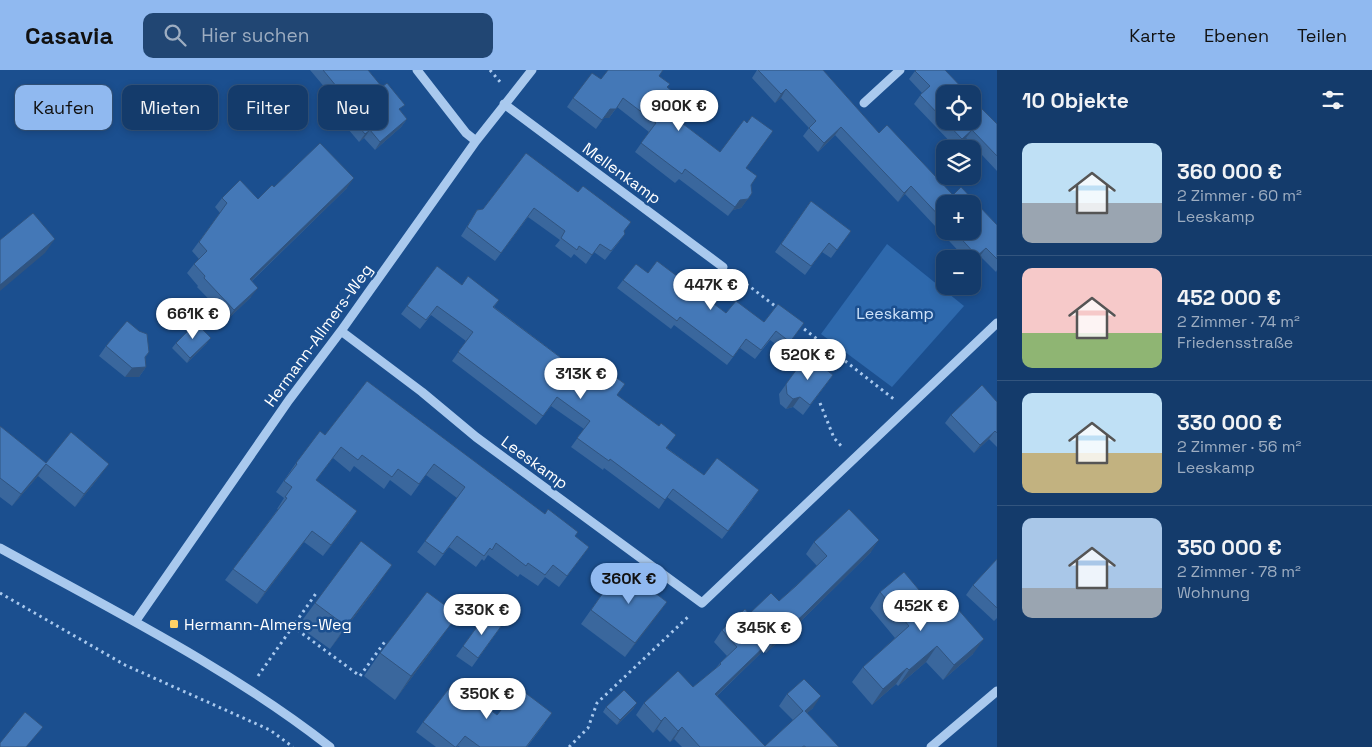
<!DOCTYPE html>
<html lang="de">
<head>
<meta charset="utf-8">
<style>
  body { margin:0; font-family:"Space Grotesk",sans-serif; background:#214673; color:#f1f3f6; height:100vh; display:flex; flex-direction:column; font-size:19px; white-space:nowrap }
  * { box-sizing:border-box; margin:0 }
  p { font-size:16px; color:#9dadc1 }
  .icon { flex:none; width:28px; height:28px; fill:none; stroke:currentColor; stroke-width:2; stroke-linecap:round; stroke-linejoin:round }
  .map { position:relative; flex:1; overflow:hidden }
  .drawer { display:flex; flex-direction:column; background:#143b6b; width:375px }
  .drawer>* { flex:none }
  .banner { position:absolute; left:15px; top:15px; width:475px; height:45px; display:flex; gap:10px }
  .tools { position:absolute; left:936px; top:15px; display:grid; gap:10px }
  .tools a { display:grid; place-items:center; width:45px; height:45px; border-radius:10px; background:#143b6b; box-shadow:0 2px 8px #0003,0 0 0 1px #33557e; font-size:25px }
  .price { position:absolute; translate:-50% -42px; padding:0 11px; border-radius:18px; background:#fff; color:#222; font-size:16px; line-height:32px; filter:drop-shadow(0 1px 2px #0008) }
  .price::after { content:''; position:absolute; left:50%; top:30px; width:15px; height:11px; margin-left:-8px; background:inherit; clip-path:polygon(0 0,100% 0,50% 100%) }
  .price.selected { background:#90b9f0; color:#111 }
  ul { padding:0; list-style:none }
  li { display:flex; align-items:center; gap:15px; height:125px; padding:0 25px }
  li+li { border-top:1px solid #33557e }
  li span { display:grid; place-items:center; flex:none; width:140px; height:100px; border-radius:10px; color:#555 }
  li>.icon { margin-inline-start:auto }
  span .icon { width:60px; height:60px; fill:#fffc; stroke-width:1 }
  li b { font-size:21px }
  h2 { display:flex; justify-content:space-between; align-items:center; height:60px; padding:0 25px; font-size:21px }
  .tag { padding:0 18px; border-radius:10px; background:#143b6b; box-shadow:0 2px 8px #0003,0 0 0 1px #33557e; font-size:18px; line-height:45px }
  .tag.selected { background:#90b9f0; color:#111 }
  header { display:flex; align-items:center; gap:30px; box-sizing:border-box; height:70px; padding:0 25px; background:#90b9f0; color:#111 }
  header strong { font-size:24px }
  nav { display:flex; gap:28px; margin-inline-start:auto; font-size:18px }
  .search { width:350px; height:45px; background:#214673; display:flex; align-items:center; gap:12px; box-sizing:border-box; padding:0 18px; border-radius:10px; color:#9dadc1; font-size:19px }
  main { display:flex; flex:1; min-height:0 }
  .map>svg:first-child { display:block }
  .green { fill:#2e69ad }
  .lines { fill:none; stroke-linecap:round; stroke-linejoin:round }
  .path { stroke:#a9c9ee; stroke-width:3; stroke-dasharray:2.5 4; stroke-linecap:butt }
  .minor { stroke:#a9c9ee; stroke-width:9 }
  .wall { fill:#3a679d; fill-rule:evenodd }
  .shaded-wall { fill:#305480 }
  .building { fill:#4478b7; stroke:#305480 }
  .poi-dot { fill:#ffd166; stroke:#1b4f8f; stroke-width:2 }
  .labels { text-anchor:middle; stroke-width:5; stroke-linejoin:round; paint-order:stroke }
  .street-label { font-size:16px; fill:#fff; stroke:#1b4f8f }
  .park-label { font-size:16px; fill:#cfe3fa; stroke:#1b4f8f }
  .poi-label { font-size:16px; fill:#fff; stroke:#1b4f8f; text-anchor:start }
</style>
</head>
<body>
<header>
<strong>Casavia</strong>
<div class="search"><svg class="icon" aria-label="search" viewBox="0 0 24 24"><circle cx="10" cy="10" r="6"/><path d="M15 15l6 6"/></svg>Hier suchen</div>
<nav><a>Karte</a><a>Ebenen</a><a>Teilen</a></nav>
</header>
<main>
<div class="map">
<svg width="997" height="677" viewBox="0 0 997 677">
  <rect width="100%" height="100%" fill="#1b4f8f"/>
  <path class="green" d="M887,174L964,236L892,317L821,264Z"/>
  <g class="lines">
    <path class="path" d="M490,0L501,13
      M736,206L779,239
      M799,255L895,330
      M820,333L834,368L843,378
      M0,523L125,595L270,660L293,677
      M292,556L360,606L386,570
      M258,606L317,522
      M569,677L588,658L597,633L690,545"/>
    <path class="minor" d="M417,0L466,63L476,71
      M864,33L900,0
      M504,34L723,197
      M341,261L422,322L476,367L702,533L997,253
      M0,478C112,540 229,598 330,677
      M135,552L289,330L341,261L476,71L532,0
      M931,677L997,621"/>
  </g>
  <path class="wall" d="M310,0H368L407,49L401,57L375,80L364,68L359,72L343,53L348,45Z
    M757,0H823L879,63L953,125L997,155V200L996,202L980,186L972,193V189H966L905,124L898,132L835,65L818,82L803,66L809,58L781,28L775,33L752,8ZM945,134L972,161H945Z
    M915,1L997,54V101L966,68L956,78L914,34L922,23L909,9Z
    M659,6L667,17L666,41L720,82L746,98L751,115L752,123L741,138L733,140L728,146L679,109L675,113L635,82L649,62L617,37L609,48H604L596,59L567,37L573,28L601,9Z
    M526,83L624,161L619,172L605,190L594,182L586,194L574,184L571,188L555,176L560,170L528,147L495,191L461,166L477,140L483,139Z
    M274,117L347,118L252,211L251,227L228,249L197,217L198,216L187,203L194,194L199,189L192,181L220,143L215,137L222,128L258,129Z
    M811,131L851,161L831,188L822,182L805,205L775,182Z
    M648,203L726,243L764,252L804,253L784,280L770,270L755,289L740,278L727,295L674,255L671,259L617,218L623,210Z
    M462,215L499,230L494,237L596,314L617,325L667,378L704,405L753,429L722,469L667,427L659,439L604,398L603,400L571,377L584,359L551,336L536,355L452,291L466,271L431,245L420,259L401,244L407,236Z
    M176,273H207L187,293L172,278Z
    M106,276L149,282L145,288L146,297L139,307H125L99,286Z
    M807,285L833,305L803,345L793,337L786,339L780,334L779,324Z
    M367,311L589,477L559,517L545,507L538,516L520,504L518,507L488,485L484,491L482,489L476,497L449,477L435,496L417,482L457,428L426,405L411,426L390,410L384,419L354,396L350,402L333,388L316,410L349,453L323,486L304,472L257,534L225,510L278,439H277L284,428L276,422L296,393L325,365Z
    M997,332V377L989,369L974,383L945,353L951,345Z
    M0,356L46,393L100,406L75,437L38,406L12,436L0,427Z
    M814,472L871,482L797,555L766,583L763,581L717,626L765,676L793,650L779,636L787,624L813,638L807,643L839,677H682L674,669L670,672L657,659L653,663L636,645L644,633L693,617L715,599L720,593L727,586L714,572L722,560L749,544L779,531L817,496L806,484Z
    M997,489V548L994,551L966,525L973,515Z
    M621,497L667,532L625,587L581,554Z
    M376,518L330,579L298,556L315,533Z
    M880,522L973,584L943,610L926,592L898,616L896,614L872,635L852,612L863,597L895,568L870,538Z
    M487,543L502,555L472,597L456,586Z
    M441,568L395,630L364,606L380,583Z
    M606,637L634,638L617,655L603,642Z
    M497,645L545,653L527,677H460L458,676L457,677H436L416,662L423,652Z"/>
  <path class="shaded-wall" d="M786,19L781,28L775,33L781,24Z
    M623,28L609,48H604L596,59L610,39Z
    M407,49L401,57L375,80L380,72Z
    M841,57L835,65L818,82L824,73Z
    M370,60L364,68L359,72L365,64Z
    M972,60L966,68L956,78L962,69Z
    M354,108L347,118L243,219L250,209Z
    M911,116L905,124L898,132L904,123Z
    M748,129L741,138L733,140L728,146L740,130Z
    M55,169L45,183L0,221V215Z
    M986,178L980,186L972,193L977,186Z
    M258,218L251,227L228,249L234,240Z
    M211,268L207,273L187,293L190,288Z
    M146,297L139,307H125L132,298Z
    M800,327L793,337L786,339L793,329Z
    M995,361L989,369L974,383L980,375Z
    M46,394L38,406L12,436L21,424Z
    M109,394L100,406L75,437L84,424Z
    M357,441L349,453L323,486L331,475Z
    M312,461L304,472L257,534L265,522Z
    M879,470L871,482L797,555L766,583L774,572Z
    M392,495L376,518L330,579L346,556Z
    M667,532L657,546L625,587L635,573Z
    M458,545L441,568L395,630L411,606Z
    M772,569L763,581L707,635L715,624Z
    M984,569L973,584L943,610L954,595Z
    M937,576L926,592L898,616L909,600Z
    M907,598L896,614L872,635L883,619Z
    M821,626L813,638L797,652L805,641Z
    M637,633L634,638L617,655L620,650Z
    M665,647L657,659L653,663L661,651Z
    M682,657L674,669L670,672L678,661Z"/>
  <path class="building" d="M323,0H368L382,17L387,13L405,35L399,39L407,49L380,72L370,60L365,64L349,45L355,39Z
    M608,0H663L659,6L670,14L667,17L678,26L666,41L720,82L744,50L747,53L752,46L773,61L746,98L757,106L751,115L752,123L748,129L740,130L735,137L685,99L682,104L641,73L656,53L623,28L616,39H610L602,50L573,28L592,3L601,9Z
    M758,0H823L879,63L887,55L953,125L961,117L997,155V189L986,178L977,186L954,161H972V134H945V152L911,116L904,123L841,57L824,73L809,58L816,51L786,19L781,24Z
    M916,0H945L968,24H945V51H972V29L997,54V86L972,60L962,69L920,25L930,16L915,1Z
    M320,73L354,108L250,209L258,218L234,240L204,208L205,206L194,194L207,181L199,172L227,133L222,128L240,110L258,129L272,115L274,117Z
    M526,83L578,122L583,116L631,152L624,161L625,164L611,181L600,174L592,185L579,176L577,180L561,168L565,161L534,138L501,183L467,157L477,140L483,139Z
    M811,131L851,161L837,180L829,173L811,196L781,174Z
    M33,143L55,169L0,215V170Z
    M657,191L726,243L736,231L764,252L778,234L804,253L790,272L776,261L761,280L746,269L733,287L680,247L677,251L623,210L636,194L648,203Z
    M437,196L462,215L468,206L499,230L493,237L596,314L606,300L625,314L617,325L659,356L661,353L676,365L666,378L704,405L717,388L759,420L728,461L673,419L665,430L610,389L609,391L577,368L590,351L557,327L543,346L458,282L473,262L437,236L426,250L407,236Z
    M127,251L139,261L147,264L149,282L145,287L146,297L132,298L106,276Z
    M196,253L211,268L190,288L176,273Z
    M807,285L833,305L810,335L800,327L793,329L787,324L786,314Z
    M367,311L545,444L548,439L578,462L575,466L589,477L567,506L553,495L545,505L528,493L526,496L496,473L492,480L490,478L484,486L457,466L443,484L425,471L465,417L434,394L419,414L398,399L392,407L362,385L358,390L341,377L316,410L357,441L331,475L312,461L265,522L233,499L287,428L285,427L292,417L284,411L297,394L296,393L320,361L325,365Z
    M982,315L997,332V363L995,361L980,375L951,345Z
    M0,356L46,393L71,362L109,394L84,424L46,394L21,424L0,408Z
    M849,439L879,470L805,543L774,572L772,569L715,624L765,676L803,641L787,624L804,609L821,626L805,641L839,677H806L804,676L802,677H700L682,657L678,661L665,647L661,651L644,633L678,601L693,617L721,594L720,593L737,577L722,560L745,539L749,544L771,523L779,531L796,516L827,486L814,472Z
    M361,471L392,495L346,556L315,533Z
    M997,489V538L973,515Z
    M621,497L667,532L635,573L591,540Z
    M904,502L930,533L943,522L984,569L954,595L937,576L909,600L907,598L883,619L863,597L909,556L880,522Z
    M427,522L458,545L411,606L380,583Z
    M487,543L502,555L478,588L463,576Z
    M454,612L497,645L519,618L552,643L526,677H480L465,666L456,677H455L423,652Z
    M624,620L637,633L620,650L606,637Z
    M25,642L43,657L26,677H0V673Z"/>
  <rect class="poi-dot" x="169" y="549" width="10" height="10" rx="2.5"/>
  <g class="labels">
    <g class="street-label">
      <text transform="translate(622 103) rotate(36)" y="6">Mellenkamp</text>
      <text transform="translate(318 265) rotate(-54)" y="6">Hermann-Allmers-Weg</text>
      <text transform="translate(535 392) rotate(36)" y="6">Leeskamp</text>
    </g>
    <g class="park-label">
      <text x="895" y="249">Leeskamp</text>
    </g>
    <g class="poi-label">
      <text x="184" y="560">Hermann-Almers-Weg</text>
    </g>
  </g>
</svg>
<div class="tools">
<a><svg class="icon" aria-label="locate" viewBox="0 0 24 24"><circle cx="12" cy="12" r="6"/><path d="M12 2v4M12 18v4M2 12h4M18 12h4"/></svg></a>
<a><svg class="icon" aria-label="layers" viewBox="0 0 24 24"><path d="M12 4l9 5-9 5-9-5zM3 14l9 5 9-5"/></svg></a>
<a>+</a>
<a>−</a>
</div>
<b class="price" style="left:679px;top:62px">900K €</b>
<b class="price" style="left:711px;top:241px">447K €</b>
<b class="price" style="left:193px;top:270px">661K €</b>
<b class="price" style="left:808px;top:311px">520K €</b>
<b class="price" style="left:581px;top:330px">313K €</b>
<b class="price selected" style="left:629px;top:535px">360K €</b>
<b class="price" style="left:921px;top:562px">452K €</b>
<b class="price" style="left:482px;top:566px">330K €</b>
<b class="price" style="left:764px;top:584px">345K €</b>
<b class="price" style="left:487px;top:650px">350K €</b>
<div class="banner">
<a class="tag selected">Kaufen</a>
<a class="tag">Mieten</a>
<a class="tag">Filter</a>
<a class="tag">Neu</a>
</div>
</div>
<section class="drawer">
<h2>10 Objekte<svg class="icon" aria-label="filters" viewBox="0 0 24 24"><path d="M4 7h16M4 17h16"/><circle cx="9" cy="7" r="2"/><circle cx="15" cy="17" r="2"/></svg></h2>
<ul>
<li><span style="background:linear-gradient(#bfe0f5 60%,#9aa5b1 0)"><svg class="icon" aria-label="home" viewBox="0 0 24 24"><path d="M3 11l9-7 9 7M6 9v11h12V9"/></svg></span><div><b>360 000 €</b><p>2 Zimmer · 60 m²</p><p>Leeskamp</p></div></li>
<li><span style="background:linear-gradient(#f6c9c9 65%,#8fb573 0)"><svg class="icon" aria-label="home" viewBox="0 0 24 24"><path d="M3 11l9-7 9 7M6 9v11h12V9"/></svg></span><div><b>452 000 €</b><p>2 Zimmer · 74 m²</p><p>Friedensstraße</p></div></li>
<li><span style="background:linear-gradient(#bfe0f5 60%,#c2b280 0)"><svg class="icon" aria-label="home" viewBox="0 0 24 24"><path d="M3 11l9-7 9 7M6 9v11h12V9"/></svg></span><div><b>330 000 €</b><p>2 Zimmer · 56 m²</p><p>Leeskamp</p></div></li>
<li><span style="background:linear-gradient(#a9c7e8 70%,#9aa5b1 0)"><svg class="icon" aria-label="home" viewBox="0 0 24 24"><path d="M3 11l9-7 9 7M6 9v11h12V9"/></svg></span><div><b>350 000 €</b><p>2 Zimmer · 78 m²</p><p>Wohnung</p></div></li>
</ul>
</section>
</main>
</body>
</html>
